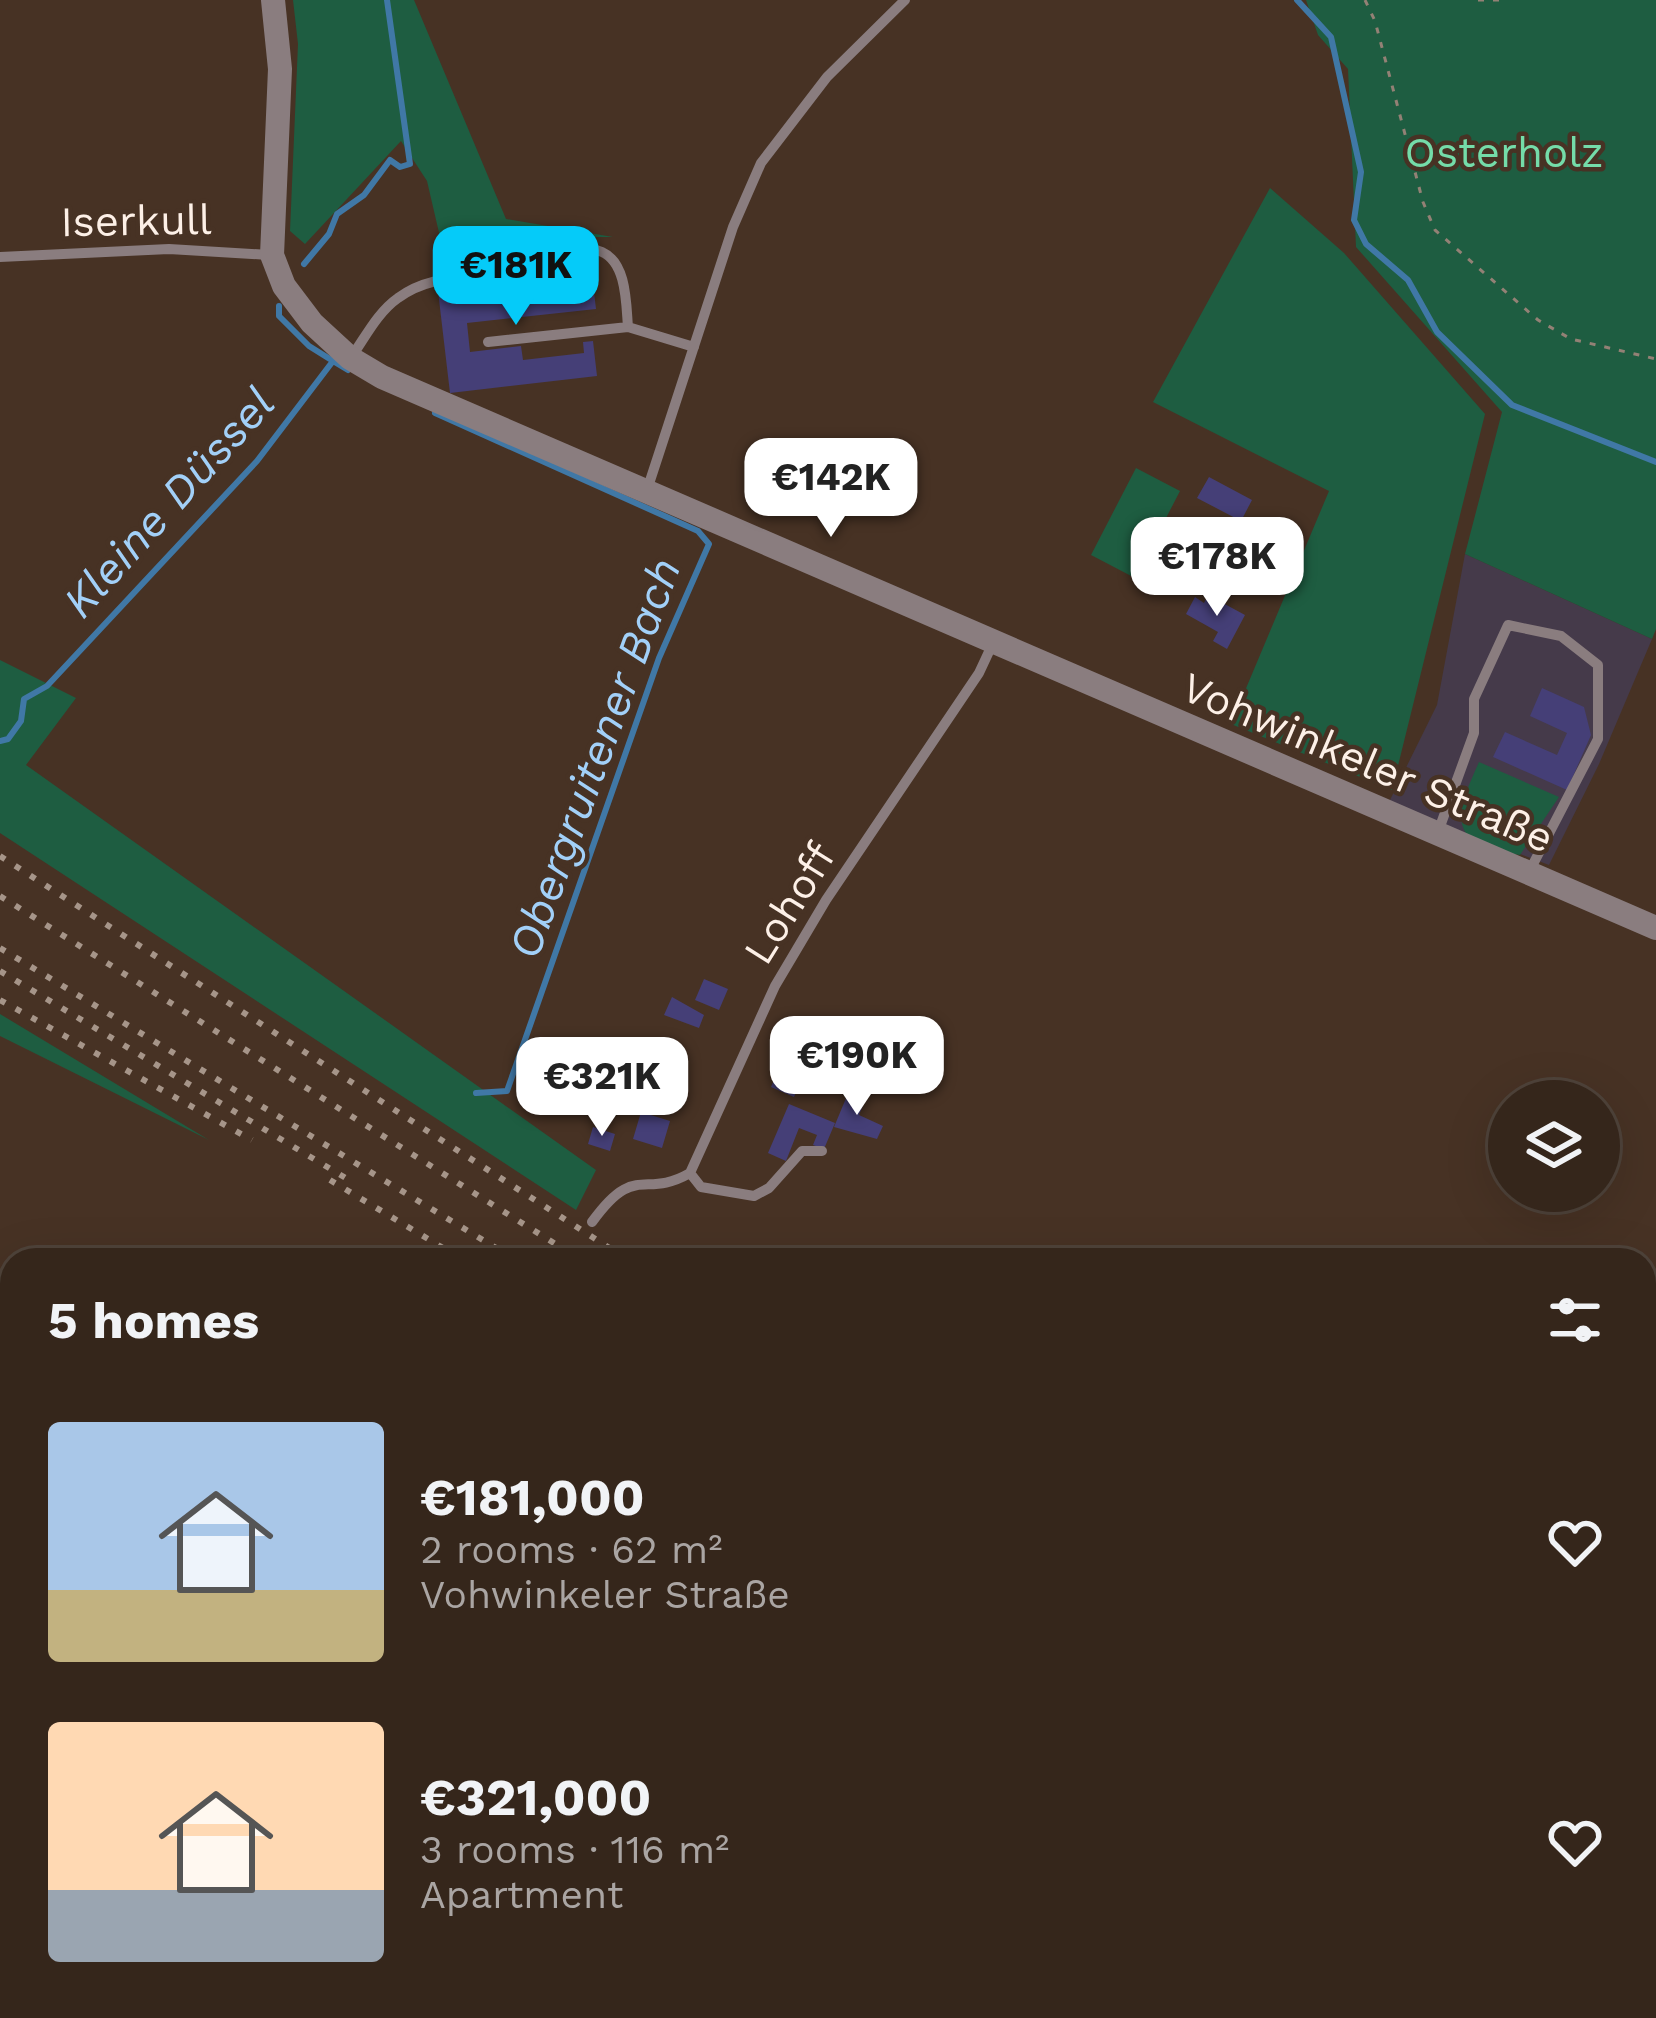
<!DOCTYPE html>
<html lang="en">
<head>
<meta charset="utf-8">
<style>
  body { margin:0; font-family:"Work Sans",sans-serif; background:#3d2e24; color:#f1f3f6; height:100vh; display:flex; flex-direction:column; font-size:45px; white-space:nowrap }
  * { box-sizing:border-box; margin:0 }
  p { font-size:39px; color:#aaa5a3 }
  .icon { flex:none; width:66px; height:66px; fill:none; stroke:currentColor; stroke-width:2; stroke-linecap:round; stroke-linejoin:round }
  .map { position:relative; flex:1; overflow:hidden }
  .details { position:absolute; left:0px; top:1248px; width:1656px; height:771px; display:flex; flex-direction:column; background:#35261b; border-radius:36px 36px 0 0; box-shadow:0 12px 48px #0002,0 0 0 3px #4f433a }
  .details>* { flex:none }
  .controls { position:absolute; left:1488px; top:1080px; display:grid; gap:24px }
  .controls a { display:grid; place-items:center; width:132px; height:132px; border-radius:50%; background:#35261b; box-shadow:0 12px 48px #0002,0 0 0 3px #4f433a; font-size:60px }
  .price { position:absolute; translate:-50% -102px; padding:0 27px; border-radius:24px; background:#fff; color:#222; font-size:39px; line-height:78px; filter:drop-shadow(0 3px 6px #0008) }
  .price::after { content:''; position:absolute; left:50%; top:72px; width:36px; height:27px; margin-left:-18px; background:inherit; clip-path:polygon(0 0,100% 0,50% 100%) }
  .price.current { background:#05cbf9; color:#111 }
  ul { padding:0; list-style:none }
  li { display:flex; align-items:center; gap:36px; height:300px; padding:0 48px }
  li span { display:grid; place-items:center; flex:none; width:336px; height:240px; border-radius:12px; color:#555 }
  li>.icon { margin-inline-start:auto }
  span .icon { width:144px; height:144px; fill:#fffc; stroke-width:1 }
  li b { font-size:51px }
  h2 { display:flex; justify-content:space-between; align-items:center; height:144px; padding:0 48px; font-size:51px }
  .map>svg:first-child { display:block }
  .commercial { fill:#453a4a }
  .green { fill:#1e5d41 }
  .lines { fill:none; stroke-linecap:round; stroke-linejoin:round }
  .stream { stroke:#4078a6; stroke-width:6 }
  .building { fill:#453f77 }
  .path { stroke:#938175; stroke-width:3; stroke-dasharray:6 9; stroke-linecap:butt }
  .service { stroke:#8a7d7f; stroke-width:10 }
  .minor { stroke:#8a7d7f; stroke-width:21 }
  .tertiary { stroke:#8a7d7f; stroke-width:24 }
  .rail { stroke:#a69589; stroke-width:6; stroke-dasharray:6 12; stroke-linecap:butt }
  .labels { text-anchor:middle; stroke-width:9; stroke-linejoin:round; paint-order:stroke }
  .park-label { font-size:42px; fill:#74dca9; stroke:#473224 }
  .street-label { font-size:42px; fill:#fdf0e7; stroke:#473224 }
  .water-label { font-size:45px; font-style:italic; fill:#a2d0f8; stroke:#473224 }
</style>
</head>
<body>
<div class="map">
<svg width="1656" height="2018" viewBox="0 0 1656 2018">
  <rect width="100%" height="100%" fill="#473224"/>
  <path class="commercial" d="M1465,554L1652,639L1599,764L1549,865L1388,804L1437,705Z"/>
  <path class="green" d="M293,0H414L506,219L613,237H440L427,181L401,141L305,244L290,231L298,44Z
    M1306,0H1656V629L1652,639L1465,554L1502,412L1356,247L1348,69L1318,35Z
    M1270,188L1344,253L1485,414L1392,790L1231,724L1329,491L1153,402Z
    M1136,468L1180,491L1135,578L1091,555Z
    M0,660L76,698L26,765L596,1170L576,1210L0,833Z
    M1479,762L1559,797L1520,855C1446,845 1454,817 1479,762Z
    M0,1014L209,1140L0,1036Z
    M0,1389L12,1391V1551C0,1527 0,1424 0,1389Z
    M1644,1918L1656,1922V2018H966L963,2007H1644Z"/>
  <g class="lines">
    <path class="stream" d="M1297,0L1331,37L1361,172L1354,220L1366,244L1408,280L1437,332L1512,405L1656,462
      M304,264L329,234L337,214L364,195L390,160L400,167L410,164L387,0
      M333,361L348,370
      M435,413L698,531L709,544L659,658L507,1091L476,1093
      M0,741L8,739L21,721L24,699L47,686L257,461L333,361L309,346L279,316V306"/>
  </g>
  <path class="building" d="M590,259L596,309L467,323L470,352L521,346L523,360L584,353L583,342L593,341L597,376L450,393L438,291L540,279L539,264Z
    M1209,477L1252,500L1241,521L1197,498Z
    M1208,595L1245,615L1227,649L1213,641L1218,632L1186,614L1195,597L1204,603Z
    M1542,688L1584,707L1591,735L1567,790L1493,757L1505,732L1557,755L1567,733L1530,716Z
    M704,979L728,989L719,1010L695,1000Z
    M672,997L704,1015L699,1028L664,1015Z
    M784,1056L807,1066L794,1097L771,1087Z
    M849,1091L866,1098L859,1115L883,1126L877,1139L834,1127Z
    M789,1104L835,1123L824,1149L813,1145L817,1135L799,1128L786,1161L768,1153Z
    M641,1112L670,1121L662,1148L633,1139Z
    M593,1127L615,1134L610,1151L588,1144Z
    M863,2007H893L896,2018H865Z"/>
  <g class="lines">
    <path class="path" d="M1365,0L1375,21L1423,202L1435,230L1538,320L1571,339L1656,359
      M1478,0H1504"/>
    <path class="service" d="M0,257L169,249L269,255
      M488,342L628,327L694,347
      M352,356C366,336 378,312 398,298C430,274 467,279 504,272C533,266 570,238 602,252C627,263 626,304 628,327
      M647,490L733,227L761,163L827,77L905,0
      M1438,832L1474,733V699L1508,625L1561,636L1598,665V739L1530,870
      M690,1173L701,1187L754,1196L769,1188L802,1151H822
      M592,1222C636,1161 643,1200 690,1173L775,986L826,900L979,673L993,643"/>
    <path class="minor" d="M945,2007L948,2018"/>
    <path class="tertiary" d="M273,0L280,69L272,255L284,286L312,323L350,358L382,377L1656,928"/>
    <path class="rail" d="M0,856L628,1260
      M0,896L581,1260
      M0,948L516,1260
      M0,971L349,1180
      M0,1000L252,1140
      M330,1180L463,1260
      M1644,1801L1656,1806
      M1644,1847L1656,1851"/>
  </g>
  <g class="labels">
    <g class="park-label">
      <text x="1504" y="167">Osterholz</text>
    </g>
    <g class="street-label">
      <text transform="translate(136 220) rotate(-1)" y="15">Iserkull</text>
      <text transform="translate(1368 762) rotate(23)" y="15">Vohwinkeler Straße</text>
      <text transform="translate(789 903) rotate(-58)" y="15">Lohoff</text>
    </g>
    <g class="water-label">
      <text transform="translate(168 502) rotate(-48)" y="16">Kleine Düssel</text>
      <text transform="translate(594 758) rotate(-70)" y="16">Obergruitener Bach</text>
    </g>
  </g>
</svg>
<div class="controls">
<a><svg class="icon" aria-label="layers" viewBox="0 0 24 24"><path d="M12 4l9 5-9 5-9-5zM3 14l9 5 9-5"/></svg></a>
</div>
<b class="price current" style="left:516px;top:328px">€181K</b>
<b class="price" style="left:831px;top:540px">€142K</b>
<b class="price" style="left:1217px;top:619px">€178K</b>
<b class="price" style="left:857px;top:1118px">€190K</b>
<b class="price" style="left:602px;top:1139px">€321K</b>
<section class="details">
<h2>5 homes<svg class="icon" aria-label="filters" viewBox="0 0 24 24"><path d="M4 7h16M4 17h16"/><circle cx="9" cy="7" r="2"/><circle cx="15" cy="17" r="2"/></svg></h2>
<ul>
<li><span style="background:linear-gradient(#a9c7e8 70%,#c2b280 0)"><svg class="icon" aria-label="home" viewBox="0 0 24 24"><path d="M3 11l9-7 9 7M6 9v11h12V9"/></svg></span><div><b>€181,000</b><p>2 rooms · 62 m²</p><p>Vohwinkeler Straße</p></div><svg class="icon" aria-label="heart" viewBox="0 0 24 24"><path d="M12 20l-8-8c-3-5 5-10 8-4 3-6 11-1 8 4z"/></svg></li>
<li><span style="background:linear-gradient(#ffd9b3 70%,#9aa5b1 0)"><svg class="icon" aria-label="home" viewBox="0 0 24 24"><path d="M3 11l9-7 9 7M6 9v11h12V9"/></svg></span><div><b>€321,000</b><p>3 rooms · 116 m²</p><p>Apartment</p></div><svg class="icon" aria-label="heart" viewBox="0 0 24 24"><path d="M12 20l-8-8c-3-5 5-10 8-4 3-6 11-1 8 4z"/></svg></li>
</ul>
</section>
</div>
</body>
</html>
